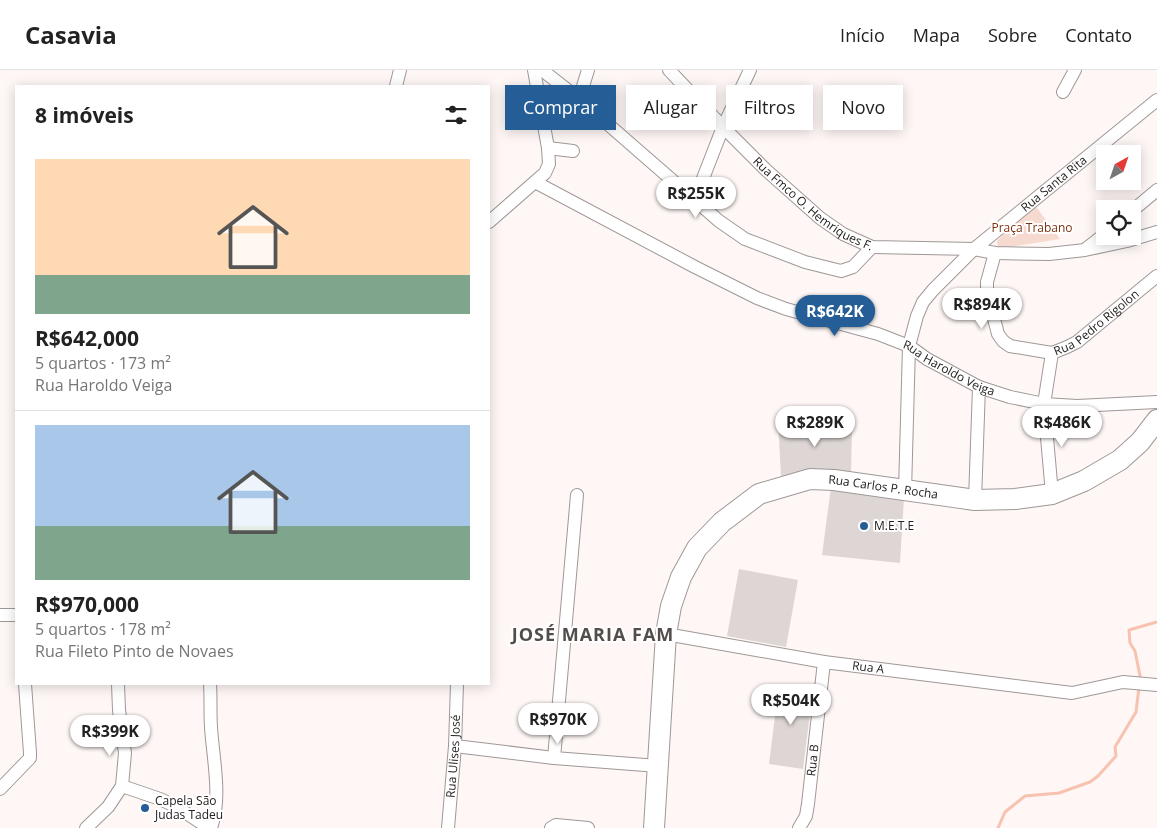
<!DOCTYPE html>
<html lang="pt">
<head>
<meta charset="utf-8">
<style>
  body { margin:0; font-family:"Open Sans",sans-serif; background:#f2f2f2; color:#222; height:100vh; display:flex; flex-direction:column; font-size:19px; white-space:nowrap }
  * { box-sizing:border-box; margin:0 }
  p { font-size:16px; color:#767676 }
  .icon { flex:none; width:28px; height:28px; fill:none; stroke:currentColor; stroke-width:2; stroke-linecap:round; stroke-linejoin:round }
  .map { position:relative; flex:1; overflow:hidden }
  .sheet { position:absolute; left:15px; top:15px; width:475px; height:600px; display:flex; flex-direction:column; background:#fff; border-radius:0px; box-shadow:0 2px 12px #0003 }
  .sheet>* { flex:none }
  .banner { position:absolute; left:505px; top:15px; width:475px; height:45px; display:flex; gap:10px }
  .needle { width:32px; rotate:40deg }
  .buttons { position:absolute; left:1096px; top:75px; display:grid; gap:10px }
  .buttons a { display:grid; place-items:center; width:45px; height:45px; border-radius:0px; background:#fff; box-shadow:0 2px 12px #0003; font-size:25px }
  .price { position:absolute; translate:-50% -42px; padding:0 11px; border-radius:18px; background:#fff; color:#222; font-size:16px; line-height:32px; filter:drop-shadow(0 1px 2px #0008) }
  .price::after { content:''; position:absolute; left:50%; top:30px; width:15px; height:11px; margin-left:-8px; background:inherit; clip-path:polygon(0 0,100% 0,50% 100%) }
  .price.on { background:#255e96; color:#fff }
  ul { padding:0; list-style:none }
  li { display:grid; align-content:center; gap:10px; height:265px; padding:0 20px }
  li+li { border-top:1px solid #e0e0e0 }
  li span { display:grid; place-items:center; height:155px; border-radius:0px; color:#555 }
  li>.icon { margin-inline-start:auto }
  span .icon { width:90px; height:90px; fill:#fffc; stroke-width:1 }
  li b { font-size:21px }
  h2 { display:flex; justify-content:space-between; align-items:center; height:60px; padding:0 20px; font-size:21px }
  .pill { padding:0 18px; border-radius:0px; background:#fff; box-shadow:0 2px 12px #0003; font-size:18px; line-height:45px }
  .pill.on { background:#255e96; color:#fff }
  header { display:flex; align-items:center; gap:30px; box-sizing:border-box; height:70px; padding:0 25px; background:#fff; border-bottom:1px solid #e0e0e0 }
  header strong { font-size:24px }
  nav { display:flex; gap:28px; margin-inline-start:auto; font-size:18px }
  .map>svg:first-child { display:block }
  .green { fill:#f6dad0 }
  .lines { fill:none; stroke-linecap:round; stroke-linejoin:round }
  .stream { stroke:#f7c2af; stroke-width:3 }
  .building { fill:#ddd6d4 }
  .street-casing { stroke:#9e9896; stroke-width:14 }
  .primary-casing { stroke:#9e9896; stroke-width:22 }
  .street { stroke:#fff; stroke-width:12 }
  .primary { stroke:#fff; stroke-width:20 }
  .poi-dot { fill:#255e96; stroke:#fff; stroke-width:2 }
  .labels { text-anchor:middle; stroke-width:4; stroke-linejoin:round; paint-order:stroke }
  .street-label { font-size:12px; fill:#23201f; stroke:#fff }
  .park-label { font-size:12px; fill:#7c3112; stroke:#fff }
  .poi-label { font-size:12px; fill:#23201f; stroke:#fff; text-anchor:start }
  .district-label { font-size:18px; font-weight:bold; letter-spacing:1px; fill:#524c4b; stroke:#fff }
</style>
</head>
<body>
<header>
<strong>Casavia</strong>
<nav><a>Início</a><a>Mapa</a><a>Sobre</a><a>Contato</a></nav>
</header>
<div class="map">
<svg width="1157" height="758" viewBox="0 0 1157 758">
  <rect width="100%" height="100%" fill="#fef7f5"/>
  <path class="green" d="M1034,134L1060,169L998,179L997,171Z"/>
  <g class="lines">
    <path class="stream" d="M1140,611V606L1135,581L1130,573L1129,560L1157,552
      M998,758L1005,742L1025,726L1059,723L1090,712L1098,706L1116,686L1115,677L1136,642L1139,617"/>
  </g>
  <path class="building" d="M778,349L852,355L851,405L781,406Z
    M831,417L904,428L900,493L822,485Z
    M739,499L798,510L786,577L727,566Z
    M779,614L813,619L803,699L769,694Z"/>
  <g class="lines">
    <defs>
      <g id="street">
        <path d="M542,0L579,29L719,151L745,169L805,192L841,201L853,197L872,177"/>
        <path id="s1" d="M669,0L723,57L766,100L820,148L843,164L872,177L974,179L995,183L1049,184L1085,180L1127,171L1157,162"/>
        <path d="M396,16L400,0"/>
        <path d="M1063,22L1075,0"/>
        <path d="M579,29L588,0"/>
        <path d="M548,78L573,81"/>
        <path id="s2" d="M535,112L695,197L757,228L786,239L878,264L909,276L927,289L979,317L1010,327L1044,334L1077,336L1157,332"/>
        <path d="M695,129L723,57L750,0"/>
        <path d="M1132,141L1157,120"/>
        <path d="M489,152L545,103L549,94L548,78L534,0"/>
        <path d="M1087,178L1105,164"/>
        <path d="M995,183L987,212V222L998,264L1003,271L1010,276L1052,283"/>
        <path id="s3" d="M905,421L909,276L917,246L923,232L933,220L974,179L1157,30"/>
        <path id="s4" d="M1052,424L1044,334L1052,283L1067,277L1077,272L1157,206"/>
        <path d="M975,430L979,317"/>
        <path d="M0,545H16"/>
        <path id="s5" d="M666,564L824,592L1072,623L1123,612L1157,615"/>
        <path d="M210,614C211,628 210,643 211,657C213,690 222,726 211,758"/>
        <path d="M455,676L554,688L658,696"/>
        <path d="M554,688L577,425"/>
        <path d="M122,716L160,729L177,737L209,758"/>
        <path d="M0,719L30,688V683L25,614"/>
        <path d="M86,758L108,737L122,716L125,683L119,640L118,614"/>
        <path id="s6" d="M448,758L455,676L457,614"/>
        <path d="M551,758L556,755L588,758"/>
        <path id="s7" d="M799,758L806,746L808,734L824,592"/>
      </g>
      <g id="primary">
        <path id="s8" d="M654,758L666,564L671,536L681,507L697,478L722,452L759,424L810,409L834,410L975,430L1015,429L1052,424L1084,411L1120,390L1140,372L1157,350"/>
      </g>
    </defs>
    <use href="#street" class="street-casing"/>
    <use href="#primary" class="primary-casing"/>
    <use href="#street" class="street"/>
    <use href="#primary" class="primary"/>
  </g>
  <g class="poi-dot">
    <circle cx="864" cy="456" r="5"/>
    <circle cx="145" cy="738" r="5"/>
  </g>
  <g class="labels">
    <g class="street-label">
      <text dy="4" stroke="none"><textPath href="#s3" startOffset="368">Rua Santa Rita</textPath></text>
      <text dy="4" stroke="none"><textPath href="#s1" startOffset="198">Rua Fmco O. Hemriques F.</textPath></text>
      <text dy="4" stroke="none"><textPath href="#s4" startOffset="196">Rua Pedro Rigolon</textPath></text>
      <text dy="4" stroke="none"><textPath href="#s2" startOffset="456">Rua Haroldo Veiga</textPath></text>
      <text dy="4" stroke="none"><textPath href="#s8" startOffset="496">Rua Carlos P. Rocha</textPath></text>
      <text dy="4" stroke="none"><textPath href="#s5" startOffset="205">Rua A</textPath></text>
      <text dy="4" stroke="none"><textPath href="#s6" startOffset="72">Rua Ulises José</textPath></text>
      <text dy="4" stroke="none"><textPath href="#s7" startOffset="70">Rua B</textPath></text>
    </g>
    <g class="park-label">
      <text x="1032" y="162">Praça Trabano</text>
    </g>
    <g class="poi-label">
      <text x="874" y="460">M.E.T.E</text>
      <text x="155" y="735">Capela São<tspan x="155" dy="14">Judas Tadeu</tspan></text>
    </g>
    <g class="district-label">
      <text x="593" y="571">JOSÉ MARIA FAM</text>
    </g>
  </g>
</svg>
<div class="buttons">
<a><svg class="needle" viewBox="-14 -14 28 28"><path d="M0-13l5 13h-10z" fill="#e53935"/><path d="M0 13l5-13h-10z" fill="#767676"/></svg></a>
<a><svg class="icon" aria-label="locate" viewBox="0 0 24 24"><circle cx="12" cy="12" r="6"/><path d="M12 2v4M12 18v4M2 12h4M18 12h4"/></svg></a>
</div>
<b class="price" style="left:696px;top:149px">R$255K</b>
<b class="price" style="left:982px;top:260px">R$894K</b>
<b class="price on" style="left:835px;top:267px">R$642K</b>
<b class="price" style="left:815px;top:378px">R$289K</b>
<b class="price" style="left:1062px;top:378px">R$486K</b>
<b class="price" style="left:791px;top:656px">R$504K</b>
<b class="price" style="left:558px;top:675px">R$970K</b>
<b class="price" style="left:110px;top:687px">R$399K</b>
<div class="banner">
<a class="pill on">Comprar</a>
<a class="pill">Alugar</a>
<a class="pill">Filtros</a>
<a class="pill">Novo</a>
</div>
<section class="sheet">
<h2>8 imóveis<svg class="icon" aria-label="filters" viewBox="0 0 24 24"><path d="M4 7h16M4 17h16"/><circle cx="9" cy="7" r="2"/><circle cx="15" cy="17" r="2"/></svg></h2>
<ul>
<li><span style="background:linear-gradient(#ffd9b3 75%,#7fa58c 0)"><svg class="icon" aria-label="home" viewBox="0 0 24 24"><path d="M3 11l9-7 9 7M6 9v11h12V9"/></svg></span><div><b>R$642,000</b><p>5 quartos · 173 m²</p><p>Rua Haroldo Veiga</p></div></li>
<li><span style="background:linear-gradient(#a9c7e8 65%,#7fa58c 0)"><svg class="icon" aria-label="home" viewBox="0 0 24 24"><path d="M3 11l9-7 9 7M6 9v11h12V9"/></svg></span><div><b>R$970,000</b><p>5 quartos · 178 m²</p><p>Rua Fileto Pinto de Novaes</p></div></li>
</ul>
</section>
</div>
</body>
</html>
